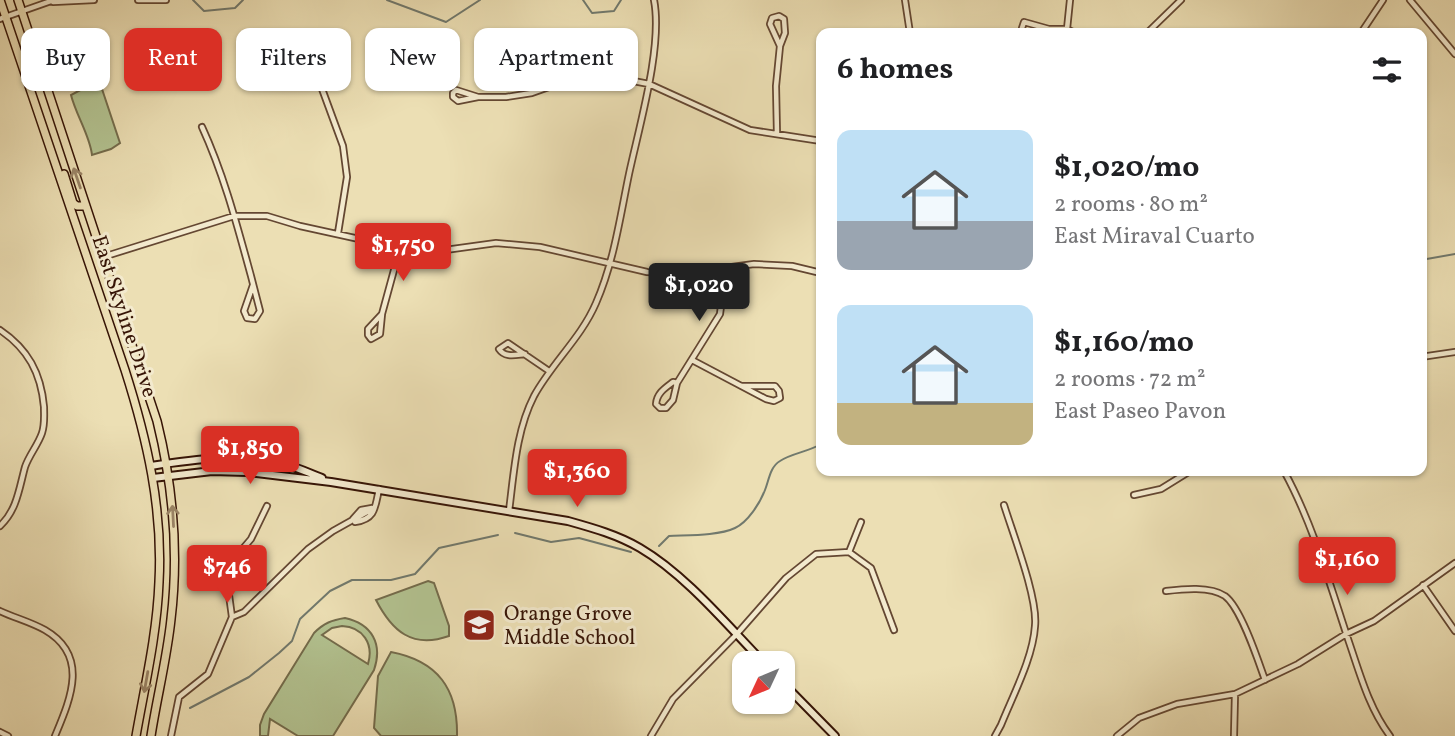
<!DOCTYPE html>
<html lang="en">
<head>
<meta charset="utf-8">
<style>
  body { margin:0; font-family:Vollkorn,serif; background:#f6f6f6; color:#202124; height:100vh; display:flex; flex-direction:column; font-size:26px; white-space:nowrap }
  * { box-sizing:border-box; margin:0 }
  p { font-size:23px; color:#757577 }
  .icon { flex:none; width:38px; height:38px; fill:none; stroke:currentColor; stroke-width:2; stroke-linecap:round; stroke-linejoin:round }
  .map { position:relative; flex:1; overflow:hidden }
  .side { position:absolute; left:816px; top:28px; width:611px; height:448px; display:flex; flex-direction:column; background:#fff; border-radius:14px; box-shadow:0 2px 5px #0004 }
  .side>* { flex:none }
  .banner { position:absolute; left:21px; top:28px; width:665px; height:63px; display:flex; gap:14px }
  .needle { width:46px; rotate:226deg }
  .tools { position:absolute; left:732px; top:651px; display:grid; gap:14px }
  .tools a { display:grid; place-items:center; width:63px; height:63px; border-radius:14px; background:#fff; box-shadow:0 2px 5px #0004; font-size:35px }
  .price { position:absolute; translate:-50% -60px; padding:0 16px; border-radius:7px; background:#d93025; color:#fff; font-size:23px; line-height:46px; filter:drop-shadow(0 2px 4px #0008) }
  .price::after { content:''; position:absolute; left:50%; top:42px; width:21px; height:16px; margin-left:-10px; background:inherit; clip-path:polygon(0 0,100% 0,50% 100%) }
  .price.active { background:#222; color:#fff }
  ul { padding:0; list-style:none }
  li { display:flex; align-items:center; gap:21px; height:175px; padding:0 21px }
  li span { display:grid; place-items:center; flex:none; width:196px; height:140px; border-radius:14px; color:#555 }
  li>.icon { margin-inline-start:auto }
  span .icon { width:84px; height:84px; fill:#fffc; stroke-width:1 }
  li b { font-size:30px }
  h2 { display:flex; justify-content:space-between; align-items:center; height:84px; padding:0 21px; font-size:30px }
  .tag { padding:0 24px; border-radius:14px; background:#fff; box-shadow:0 2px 5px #0004; font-size:24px; line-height:63px }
  .tag.active { background:#d93025; color:#fff }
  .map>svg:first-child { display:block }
  .green { fill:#b3c391; stroke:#746c4c; stroke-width:2; fill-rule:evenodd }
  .park { fill:url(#park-tufts); stroke:#746c4c; stroke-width:2 }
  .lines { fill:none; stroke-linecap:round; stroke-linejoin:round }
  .stream { stroke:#71796d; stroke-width:2 }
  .street-casing { stroke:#644732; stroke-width:8 }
  .secondary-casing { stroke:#361406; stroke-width:10 }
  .primary-casing { stroke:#361406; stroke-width:10 }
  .street { stroke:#f3eace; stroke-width:4.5 }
  .secondary { stroke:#f3eace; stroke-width:6 }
  .primary { stroke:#ecdfb4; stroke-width:7 }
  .oneway { stroke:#9a8466 }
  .labels { text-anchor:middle; stroke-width:6; stroke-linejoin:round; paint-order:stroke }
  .street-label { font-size:21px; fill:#361406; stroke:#f3eace }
  .poi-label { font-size:21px; fill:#361406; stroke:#f3eace; text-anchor:start }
</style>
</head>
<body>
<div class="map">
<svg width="1455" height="736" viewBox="0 0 1455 736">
  <defs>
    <pattern id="park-tufts" width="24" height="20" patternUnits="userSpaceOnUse" patternTransform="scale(1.75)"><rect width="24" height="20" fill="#b3c391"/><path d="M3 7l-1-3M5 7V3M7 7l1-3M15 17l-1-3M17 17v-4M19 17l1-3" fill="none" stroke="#9ba77c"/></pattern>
  </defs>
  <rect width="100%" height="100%" fill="#ecdfb4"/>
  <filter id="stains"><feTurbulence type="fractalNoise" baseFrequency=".00286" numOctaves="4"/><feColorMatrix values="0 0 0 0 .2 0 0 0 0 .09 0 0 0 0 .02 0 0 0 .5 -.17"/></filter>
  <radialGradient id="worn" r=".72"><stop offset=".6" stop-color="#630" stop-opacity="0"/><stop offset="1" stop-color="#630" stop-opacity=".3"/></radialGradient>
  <path class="green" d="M99,80L120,143L111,149L92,155C90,136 76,115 71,95Z
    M428,581L434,583L449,626V636C412,649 392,631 376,600Z
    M345,618C372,624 383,644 374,670L333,736H298L270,719L268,736H260V725L264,714L314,633C324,623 332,620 345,618ZM342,626C363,627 374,644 368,664L322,635L332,628Z
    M391,652C438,661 458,689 457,736H381L374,728L378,676Z"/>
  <path class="park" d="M88,50L95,72L85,75L82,66L74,69L70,56Z"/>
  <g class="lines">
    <path class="stream" d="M193,0L204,11L235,8L243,0
      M387,0L446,22L480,0
      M583,0L592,13L614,11L621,0
      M1421,260L1455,254
      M515,533L551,542L579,538L631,552
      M659,546L669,536C687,535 718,536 735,528C748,522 760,503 765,490C769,480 770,467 780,461C792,453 808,452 821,444
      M190,708L249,677L279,653L292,641L300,619L330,591L352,580H391L415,574L439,548L498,535"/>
    <defs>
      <path id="street" d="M138,0H166
        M905,0L910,33
        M1070,0L1067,29L1075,33
        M1410,0L1455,54
        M53,2L94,0
        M0,19L54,0
        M1025,33L1022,28L1024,22L1049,29
        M1034,33L1049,29H1067
        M1147,33L1181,0
        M1361,33L1383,0
        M320,48L318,78L343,146L347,177L338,233
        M478,97L456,90L453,93V97L458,101L478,97H506L532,93L563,82L602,75L649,84L750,130L821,141
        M202,127C224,175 237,225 251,276L260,311L255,319L247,318L244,311L253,285
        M777,134L776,86L780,46L770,24L772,18L779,16L784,19L785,33L780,46
        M103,257L234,216H267L300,226L400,248L438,251L496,243L540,247L647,272L680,274L754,264L792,266L821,273
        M382,314L380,334L371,339L368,335V329L382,314L400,248
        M0,330C28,349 41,373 44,407C44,416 45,424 42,433C38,445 29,455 25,467C19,489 17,510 0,526
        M525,354C515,355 505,358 499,349L508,343L549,371
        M1421,357L1455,352
        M692,360L766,399L774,401L780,398L779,391L775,386H742
        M677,383L673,382C665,388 657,393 656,404L660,408H666L673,400L677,383L720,314L723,290L720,268
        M1284,471C1313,524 1330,585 1349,642C1360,674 1369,708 1390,736
        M1134,495L1161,489L1190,471
        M509,511C514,473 516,431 534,396C552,363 581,338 596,303C614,262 620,217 629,174C639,127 663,46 654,0
        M353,519L361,510L372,508
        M355,522C376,519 375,507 379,489
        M849,552L861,522
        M1423,585L1455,631
        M1166,591C1183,589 1210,586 1225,596C1241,608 1258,660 1265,680
        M0,611C15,618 31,622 45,630C90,656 70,700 55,736
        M232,617L226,573L228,566L251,539L267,506
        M0,732L8,736
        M171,736L179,697L208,674L232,617L244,612L308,549L333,531L374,508
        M651,736L673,699L736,635L786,578L816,554L849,552L871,568L894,630
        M995,736L1001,725C1013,695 1033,658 1035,626C1038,598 1013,534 1004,505
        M1117,736L1139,718L1177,704L1235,694L1298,664L1346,634L1374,621L1455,563
        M1234,736L1235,694"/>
      <path id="secondary" d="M151,466C195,459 242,453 287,465C299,468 311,474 322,478
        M153,478L212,471L247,472L331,482L568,521C593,528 618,535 640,548C686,575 727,625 764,663
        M782,682L835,736"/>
      <path id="primary" d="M0,0L125,370C147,439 163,509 159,582C157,634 145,685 136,736
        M18,0L157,421C173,486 179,552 171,619C167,658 157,697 151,736
        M64,174L73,203L77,206H86"/>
    </defs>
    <use href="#street" class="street-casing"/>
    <use href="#secondary" class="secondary-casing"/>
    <use href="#primary" class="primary-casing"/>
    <use href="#street" class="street"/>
    <use href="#secondary" class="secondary"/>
    <use href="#primary" class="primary"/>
  </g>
  <defs><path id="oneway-shaft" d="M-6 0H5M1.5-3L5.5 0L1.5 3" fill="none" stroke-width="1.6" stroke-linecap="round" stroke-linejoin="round" transform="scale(1.75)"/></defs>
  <g class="oneway">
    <use href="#oneway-shaft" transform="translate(77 178) rotate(-109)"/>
    <use href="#oneway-shaft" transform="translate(173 516) rotate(-93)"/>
    <use href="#oneway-shaft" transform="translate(146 682) rotate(100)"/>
  </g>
  <defs>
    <symbol id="school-square" viewBox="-11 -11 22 22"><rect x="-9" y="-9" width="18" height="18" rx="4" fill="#8f2418" stroke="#f3eace"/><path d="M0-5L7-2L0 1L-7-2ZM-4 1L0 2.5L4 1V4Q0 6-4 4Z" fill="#fff"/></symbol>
  </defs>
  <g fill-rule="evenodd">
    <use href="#school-square" x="460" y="606" width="38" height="38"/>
  </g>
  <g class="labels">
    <g class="street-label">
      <text transform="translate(125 316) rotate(72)" y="7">East Skyline Drive</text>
    </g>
    <g class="poi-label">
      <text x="504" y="620">Orange Grove<tspan x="504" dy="24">Middle School</tspan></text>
    </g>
  </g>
  <rect width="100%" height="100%" filter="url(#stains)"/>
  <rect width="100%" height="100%" fill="url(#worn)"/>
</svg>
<div class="tools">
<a><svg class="needle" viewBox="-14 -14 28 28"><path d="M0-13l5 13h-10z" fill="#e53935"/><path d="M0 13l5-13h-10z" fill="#757577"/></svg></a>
</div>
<b class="price" style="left:403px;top:283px">$1,750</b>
<b class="price active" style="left:699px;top:323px">$1,020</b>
<b class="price" style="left:250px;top:486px">$1,850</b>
<b class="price" style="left:577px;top:509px">$1,360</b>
<b class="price" style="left:1347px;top:597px">$1,160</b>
<b class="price" style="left:227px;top:605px">$746</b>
<div class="banner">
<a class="tag">Buy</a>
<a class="tag active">Rent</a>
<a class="tag">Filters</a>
<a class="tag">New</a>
<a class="tag">Apartment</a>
</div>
<section class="side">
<h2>6 homes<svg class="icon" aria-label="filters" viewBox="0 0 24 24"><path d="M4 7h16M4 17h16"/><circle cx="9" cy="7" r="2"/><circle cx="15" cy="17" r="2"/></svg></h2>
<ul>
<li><span style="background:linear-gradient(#bfe0f5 65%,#9aa5b1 0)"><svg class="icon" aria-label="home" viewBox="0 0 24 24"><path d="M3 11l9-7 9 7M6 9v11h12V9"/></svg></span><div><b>$1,020/mo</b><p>2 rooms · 80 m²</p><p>East Miraval Cuarto</p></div></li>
<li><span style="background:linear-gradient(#bfe0f5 70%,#c2b280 0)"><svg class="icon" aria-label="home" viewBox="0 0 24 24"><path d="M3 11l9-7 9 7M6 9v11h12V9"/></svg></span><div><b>$1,160/mo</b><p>2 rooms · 72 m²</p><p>East Paseo Pavon</p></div></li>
</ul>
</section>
</div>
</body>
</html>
